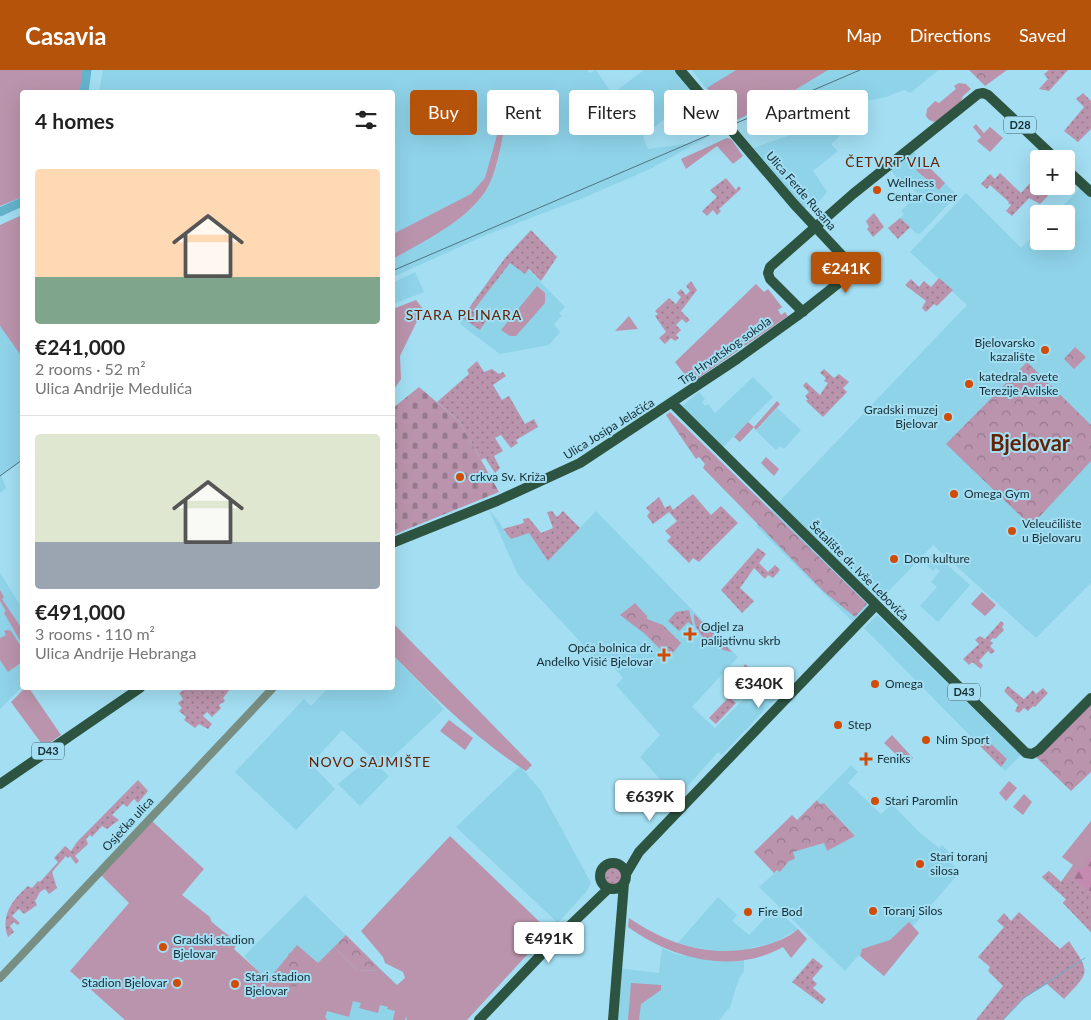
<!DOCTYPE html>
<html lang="en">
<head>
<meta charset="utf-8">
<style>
  body { margin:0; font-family:Lato,sans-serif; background:#f2f2f2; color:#222; height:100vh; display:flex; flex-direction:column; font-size:19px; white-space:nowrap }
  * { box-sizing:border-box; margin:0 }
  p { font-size:16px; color:#767676 }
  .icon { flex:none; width:28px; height:28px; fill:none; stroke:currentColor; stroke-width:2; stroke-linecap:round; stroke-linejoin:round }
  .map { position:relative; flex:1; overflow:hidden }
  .sheet { position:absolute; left:20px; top:20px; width:375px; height:600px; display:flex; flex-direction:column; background:#fff; border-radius:5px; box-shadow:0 5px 20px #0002 }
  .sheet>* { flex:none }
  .guide { position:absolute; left:410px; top:20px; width:475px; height:45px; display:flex; gap:10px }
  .tools { position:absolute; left:1030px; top:80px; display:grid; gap:10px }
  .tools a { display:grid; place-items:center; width:45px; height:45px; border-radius:5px; background:#fff; box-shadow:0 5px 20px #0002; font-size:25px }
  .price { position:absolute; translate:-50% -42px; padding:0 11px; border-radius:5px; background:#fff; color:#222; font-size:16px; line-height:32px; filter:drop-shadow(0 1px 2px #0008) }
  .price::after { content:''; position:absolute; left:50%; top:30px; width:15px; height:11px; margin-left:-8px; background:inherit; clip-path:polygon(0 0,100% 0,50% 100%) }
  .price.selected { background:#b45309; color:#fff }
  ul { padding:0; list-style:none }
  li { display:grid; align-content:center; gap:10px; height:265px; padding:0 15px }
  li+li { border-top:1px solid #e0e0e0 }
  li span { display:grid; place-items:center; height:155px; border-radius:5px; color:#555 }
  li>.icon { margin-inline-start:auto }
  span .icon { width:90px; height:90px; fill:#fffc; stroke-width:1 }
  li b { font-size:21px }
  h2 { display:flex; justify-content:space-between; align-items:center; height:60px; padding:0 15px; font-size:21px }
  .tag { padding:0 18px; border-radius:5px; background:#fff; box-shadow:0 5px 20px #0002; font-size:18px; line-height:45px }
  .tag.selected { background:#b45309; color:#fff }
  header { display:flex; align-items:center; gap:30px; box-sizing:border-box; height:70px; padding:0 25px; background:#b45309; color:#fff }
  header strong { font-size:24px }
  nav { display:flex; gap:28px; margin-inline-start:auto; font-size:18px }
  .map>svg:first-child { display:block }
  .built { fill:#8fd3e9 }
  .grass { fill:#ba94ac }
  .forest { fill:url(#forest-firs) }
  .cemetery { fill:url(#cemetery-stones) }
  .park { fill:url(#park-crowns) }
  .garden { fill:url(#garden-dots) }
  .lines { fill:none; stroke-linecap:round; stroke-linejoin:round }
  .stream { stroke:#64b3cc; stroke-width:1 }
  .river { stroke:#64b3cc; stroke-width:9 }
  .minor { stroke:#798e82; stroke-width:8 }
  .major { stroke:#2d5441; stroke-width:10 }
  .rail { stroke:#4e7380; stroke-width:1 }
  .poi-dot { fill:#d14c07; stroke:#a3def2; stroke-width:2 }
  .labels { text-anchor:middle; stroke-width:4; stroke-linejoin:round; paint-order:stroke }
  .shield { fill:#a3def2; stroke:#40626d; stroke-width:1 }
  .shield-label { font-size:11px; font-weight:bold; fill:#152d34 }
  .poi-label { font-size:12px; fill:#152d34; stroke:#a3def2; text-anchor:start }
  .street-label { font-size:12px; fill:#152d34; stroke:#a3def2 }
  .neighbourhood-label { font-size:14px; letter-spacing:1px; fill:#632206; stroke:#a3def2 }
  .town-label { font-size:22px; font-weight:bold; fill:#632206; stroke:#a3def2 }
</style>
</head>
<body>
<header>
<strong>Casavia</strong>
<nav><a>Map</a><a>Directions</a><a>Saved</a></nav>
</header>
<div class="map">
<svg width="1091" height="950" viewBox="0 0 1091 950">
  <defs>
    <pattern id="forest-firs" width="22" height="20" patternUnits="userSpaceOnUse" patternTransform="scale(1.25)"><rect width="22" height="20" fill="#c48aaf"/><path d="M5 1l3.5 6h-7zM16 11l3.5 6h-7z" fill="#9e718f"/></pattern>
    <pattern id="cemetery-stones" width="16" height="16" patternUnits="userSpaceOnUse" patternTransform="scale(1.25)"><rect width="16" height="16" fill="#ba94ac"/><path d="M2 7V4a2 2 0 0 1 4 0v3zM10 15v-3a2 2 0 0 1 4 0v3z" fill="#96798d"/></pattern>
    <pattern id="park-crowns" width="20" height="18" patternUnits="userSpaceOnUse" patternTransform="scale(1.25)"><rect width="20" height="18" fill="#ba94ac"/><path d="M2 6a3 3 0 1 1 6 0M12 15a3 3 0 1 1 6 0" fill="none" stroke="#96798d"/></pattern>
    <pattern id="garden-dots" width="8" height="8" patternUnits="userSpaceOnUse" patternTransform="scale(1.25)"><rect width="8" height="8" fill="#ba94ac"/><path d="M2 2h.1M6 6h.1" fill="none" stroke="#96798d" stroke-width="1.8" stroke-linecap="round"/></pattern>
  </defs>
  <rect width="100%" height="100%" fill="#a3def2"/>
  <path class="built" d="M103,0H587L589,3L596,0L612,24L644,0H680L697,21L643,67L648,79L693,73L722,59L650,99L583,128L486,165L393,207V189L461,147L485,122L497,95L505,56H502L495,92L489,108L470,133L448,151L422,160L393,176L392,22H99Z
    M692,0H939L910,23L904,20L886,27L855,33L791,36L744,50L757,41L733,52Z
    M827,46L855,50L856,52L848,60L847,58L839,62V67L831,74L838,81L813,101L827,122L817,134L813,133L804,139L754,78L798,62L797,59Z
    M912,80L957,125L920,164L916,163L900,148L904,144L901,141L918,124L903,110L900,112L890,99Z
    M1083,115L1091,122V513L1036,568L933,475L856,555L756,456L967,235L910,182L966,123L1021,178L1039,160V171H1066V144H1055Z
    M505,188L525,203L528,199L565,237L559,243L562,246L554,254L560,262L549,275L500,284L460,254L468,239Z
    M415,202L424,222L393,234V213Z
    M0,256L22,287V390L1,405L6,418L0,423Z
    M753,307L773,327L722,378L682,336L699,322L705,329L702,332L705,336L708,334L715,343Z
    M777,338L801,360L784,379L780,376L776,380L756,361Z
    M489,440L500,453L505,463H529L548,491L596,441L738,587L692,637L715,658L763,610L779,625L722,685L718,682L677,728L640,687L660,665L616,615L623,608L608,591L603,596L518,505Z
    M934,483L970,515L938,552L920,536L937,517L931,512L940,501L936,498L933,501L924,493Z
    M0,503L22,538V617L0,639Z
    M877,545L1021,685L1005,701L864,558Z
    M393,585L444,639L382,697L342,660L311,694L335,719L296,760L235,702L304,629L311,636L328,618H392Z
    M370,688L389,706L360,736L338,714Z
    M851,695L858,702L848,713L881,744L892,734L919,762L939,778L942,775L950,783L945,787L960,802L913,856L919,863L884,906L859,885L845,901L759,817L778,800L787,794L792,782L824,773L827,781L855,766L825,733L820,734L817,730Z
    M520,696L541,721L591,813L587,821L558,853L456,757Z
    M305,825L400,918L450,950H299L275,918L244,886Z
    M718,827L737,845L732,851L749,865L775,838L798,859L776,872L735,882H718L677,874Z
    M662,878L675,884L719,891L744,889V902L739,908L730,937L719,950H613L617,898L659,903Z"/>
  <path class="grass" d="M0,0H87L84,22H22V127L0,136Z
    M736,0H828L775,32L734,51L707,18Z
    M959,13L966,14L971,19L963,26L960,34L935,52L929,50L926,46L927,39L935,31L939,33L956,19L954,16Z
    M976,54L984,63L990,57L1003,68L990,82L977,71L981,67L973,57Z
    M502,56H505C500,78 497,103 485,122C463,153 424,171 393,189V164L471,124L485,108L499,58Z
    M727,68L731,69L743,86L733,94L717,76L686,99L681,89Z
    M22,145V287L0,256V155Z
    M756,214L764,222L768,219L782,237L778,240L781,245L785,242L788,246L694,311L689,310L675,292Z
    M537,216L545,223V233L516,266H510L501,260Z
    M416,230L423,239L400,286L401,309L393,321V239Z
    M629,246L638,259L615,261Z
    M777,331L780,334L756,360L754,357L740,372L734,367L748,352L754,357Z
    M766,387L779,399L774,406L761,393Z
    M0,520L4,527L2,529L22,559V574L4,543L6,541L0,531Z
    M982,522L996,535L985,546L971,534Z
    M392,552L532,695L526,701C476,669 434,627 393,585Z
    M8,560L11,561L22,578V592L8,602L0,590V568L6,565L4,561Z
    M25,618H29L61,665L44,677L11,632Z
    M449,650L473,668L465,680L440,661Z
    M892,665L913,688L907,695L884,673Z
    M1009,711L1017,718L1006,731L999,723Z
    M1024,724L1032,732L1023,745L1013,737Z
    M152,751L204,799L182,825L210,847L211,851C219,859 231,866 237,873L234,879L268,910L297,875L318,893L334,877L358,901L381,900L397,915L405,908L403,902L385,893L383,887L361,861L450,766L547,859V863L467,950H407L406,946L405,950H393L395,941L387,939L388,937L380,935L378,943L359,938L361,933L353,931L349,947L327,941L325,948L328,950H125L70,901L129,833L101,805Z
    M1091,751V862L1063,833L1066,829L1042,807L1049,801L1061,812L1073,795L1062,787Z
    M629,848C670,876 714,889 763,876C776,872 788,868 798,859L807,869L791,888L783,877C733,905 672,889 628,857Z
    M909,852L919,863L884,906L860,886L862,879L890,870Z
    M631,913L661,915V920L641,934L639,950H628Z"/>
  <path class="forest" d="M1085,788L1091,789V822L1074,810L1077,799L1084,798L1088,794Z"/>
  <path class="cemetery" d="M419,317L459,351L499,422L393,465V338Z"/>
  <path class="park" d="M969,0H1007L985,16Z
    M924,92L945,113L939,120L916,100Z
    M1075,277L1086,287L1074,299L1064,289Z
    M1027,292L1091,355V391L1031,456L946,374Z
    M670,342L867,534L855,547L823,521L703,398L705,394L699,387L696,389L666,345Z
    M635,533L647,546V549L663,555L681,573L669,588L645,564L620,545Z
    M1091,631V702L1071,721L1036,687Z
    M817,730L820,734L824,733L855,766L827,781L824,773L793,782L795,789L789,791L780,802L777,800L774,803L754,782L792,745L797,750Z
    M346,865L381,900L358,901L334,877Z
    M289,883L304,887L296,918L281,914Z"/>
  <path class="garden" d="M1049,0H1068L1049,21L1039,19L1048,9L1044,4Z
    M1083,23L1091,31V59L1078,72L1064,61L1084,37L1076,29Z
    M1000,103L1021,123L1032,111L1048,126L1040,134L1029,128L1012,146L1006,141L1011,135L1008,133L1009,132L990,115L987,119L981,114L990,104L995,109Z
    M726,108L736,120L739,116L741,119L719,139L721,141L717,145L713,140L707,146L702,141L717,127L710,120Z
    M874,143L884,157L873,167L867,159L869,157L866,151Z
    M900,148L910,157L898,169L888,158Z
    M531,160L557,187L541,211L529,199L525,204L510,193L473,241L486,251L480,260L462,248L505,188Z
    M939,208L953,220L937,236L934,234L926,242L922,238L926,231L905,215L911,209L919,217L924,211L931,217Z
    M691,211L697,220L681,241L690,250L686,253L682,249L676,255L681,260L676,265L679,268L675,271L671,268L665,274L659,268L666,262L655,246L658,244L655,241L669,228L676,234L681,227L677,223L681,219L686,225L690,221L686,216Z
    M477,291L484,302L492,299L499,304L503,302L506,306L493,315L502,330L509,326L525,354L534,349L538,357L516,370L518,373L511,378L501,365L495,368L503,381L494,386L500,398L495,403L485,388L481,390L459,351L437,332L469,304L467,300Z
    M824,299L834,308L839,304L849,312L843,318L847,322L823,347L806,331L808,329L805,326L809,322L803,316L806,312L820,325L828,313L824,311L826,308L820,303Z
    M693,424L711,445L721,436L738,453L699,492L693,488L689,493L667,471L671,467L665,461L677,451L669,442L653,454L647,446L650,442L646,438L659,427L665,438L670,435L673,440Z
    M552,441L557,447L563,441L580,458L548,491L529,463L511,469L503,459L524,453L523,449L529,448L541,463L553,458L547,442Z
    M758,478L766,484L759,493L768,502L775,495L780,500L773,508L768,505L765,509L754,498L740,518L754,531L742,543L721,520Z
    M689,540L693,556L688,552L679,561L668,551L676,542Z
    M694,544L732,582C715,580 691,563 694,544Z
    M1001,551L1004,554L1002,557L1004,560L995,569L993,568L990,571L993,573L990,576L995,581L991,584L988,581L979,591L983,595L981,599L972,592L969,595L963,589L979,574L975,570L980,566L985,569Z
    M745,594L760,608L753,616L740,603Z
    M1008,616L1024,629L1033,620L1036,624L1043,618L1048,623L1035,637L1033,636L1028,641L1024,638L1019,643L1015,641L1018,635L1004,621Z
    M182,618H231L223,628L225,631L219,635L221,638L212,647L207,642L203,646L212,654L208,659L199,654L195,658L184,650L186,647L179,641L182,638L178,633L183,629L179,623L183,620Z
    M729,627L736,633L716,654L709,648Z
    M985,668L1007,689L1001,697L977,673Z
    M138,710L148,721L138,733L134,729L127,737L123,734L112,745L119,750L107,759L102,756L92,767L90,765L86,769L88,774L75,786L79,791L76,794L70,786L68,788L66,786L52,802L57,818L49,824L45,819L40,822L35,831L37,835L24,844L19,839L12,846L20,853L17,855L14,852L10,856L14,862L8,867C0,846 12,830 28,816L32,818L38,811L40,812L58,792L54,788L65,776L71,781L77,772Z
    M604 806a9 9 0 1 1 18 0a9 9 0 1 1-18 0Z
    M1049,801L1061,812L1074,810L1091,822V862L1063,833L1066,829L1042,807Z
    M1019,842L1060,879L1069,871C1090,903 1091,901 1064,929L1047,914L1024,928L1003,950H976L1003,916L988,901L990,897L978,887L1004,857L997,851L1004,843L1011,851Z
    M813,888L823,896L812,909L817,914L813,918L826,929L822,934L792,912Z"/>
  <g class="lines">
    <path class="stream" d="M1003,950L1024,928L1085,888"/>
    <path class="river" d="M84,22L87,0
      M0,142L22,132"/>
    <path class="minor" d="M0,908L273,618"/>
    <path class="major" d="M1066,99L1091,122
      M803,242L770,209L768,203L770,197L853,124L978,24L983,23L988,25L1056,89
      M673,334L1026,683L1032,684L1039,680L1091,628
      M392,473L497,431L580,393L737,289L797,246L850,204L851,199L850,194L794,134L680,0
      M0,714L140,618
      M600 806a13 13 0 1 1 26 0a13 13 0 1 1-26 0Z
      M626,804L639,782L876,535
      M479,950L558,867L609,818
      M613,950L624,813"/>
    <path class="rail" d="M392,201L860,0
      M0,406L22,390"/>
  </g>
  <g class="poi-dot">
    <circle cx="877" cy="120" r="5"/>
    <circle cx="1045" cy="280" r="5"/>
    <circle cx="969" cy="314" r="5"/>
    <circle cx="948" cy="347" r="5"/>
    <circle cx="460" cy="407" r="5"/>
    <circle cx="954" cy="424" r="5"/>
    <circle cx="1012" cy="461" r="5"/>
    <circle cx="894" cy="489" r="5"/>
    <path d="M687.5 556.5h5v5h5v5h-5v5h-5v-5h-5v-5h5z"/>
    <path d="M661.5 577.5h5v5h5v5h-5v5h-5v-5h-5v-5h5z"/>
    <circle cx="875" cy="614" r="5"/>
    <circle cx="838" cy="655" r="5"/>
    <circle cx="926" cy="670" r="5"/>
    <path d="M863.5 681.5h5v5h5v5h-5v5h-5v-5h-5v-5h5z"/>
    <circle cx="875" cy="731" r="5"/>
    <circle cx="920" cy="794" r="5"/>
    <circle cx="873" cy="841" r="5"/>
    <circle cx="748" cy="842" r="5"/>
    <circle cx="163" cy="877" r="5"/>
    <circle cx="177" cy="913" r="5"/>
    <circle cx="235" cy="914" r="5"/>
  </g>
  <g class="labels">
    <g class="shield">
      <rect x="1004" y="46.5" width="32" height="17" rx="4"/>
      <rect x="948" y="613.5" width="32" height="17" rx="4"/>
      <rect x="32" y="672.5" width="32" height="17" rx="4"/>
    </g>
    <g class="shield-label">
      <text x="1020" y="59">D28</text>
      <text x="964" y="626">D43</text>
      <text x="48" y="685">D43</text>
    </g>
    <g class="poi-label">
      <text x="887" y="117">Wellness<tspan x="887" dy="14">Centar Coner</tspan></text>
      <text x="1035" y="277" text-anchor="end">Bjelovarsko<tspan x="1035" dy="14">kazalište</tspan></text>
      <text x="979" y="311">katedrala svete<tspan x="979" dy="14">Terezije Avilske</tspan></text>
      <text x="938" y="344" text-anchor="end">Gradski muzej<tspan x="938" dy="14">Bjelovar</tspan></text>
      <text x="470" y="411">crkva Sv. Križa</text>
      <text x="964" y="428">Omega Gym</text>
      <text x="1022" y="458">Veleučilište<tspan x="1022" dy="14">u Bjelovaru</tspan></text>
      <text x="904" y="493">Dom kulture</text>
      <text x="701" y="561">Odjel za<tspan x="701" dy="14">palijativnu skrb</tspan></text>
      <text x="653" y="582" text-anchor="end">Opća bolnica dr.<tspan x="653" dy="14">Anđelko Višić Bjelovar</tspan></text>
      <text x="885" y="618">Omega</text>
      <text x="848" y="659">Step</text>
      <text x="936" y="674">Nim Sport</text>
      <text x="877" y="693">Feniks</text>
      <text x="885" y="735">Stari Paromlin</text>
      <text x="930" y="791">Stari toranj<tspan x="930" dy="14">silosa</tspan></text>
      <text x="883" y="845">Toranj Silos</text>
      <text x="758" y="846">Fire Bod</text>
      <text x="173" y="874">Gradski stadion<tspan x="173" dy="14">Bjelovar</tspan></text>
      <text x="245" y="911">Stari stadion<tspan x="245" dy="14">Bjelovar</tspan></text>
      <text x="167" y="917" text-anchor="end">Stadion Bjelovar</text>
    </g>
    <g class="street-label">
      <text transform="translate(801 121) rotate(49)" y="4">Ulica Ferde Rusana</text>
      <text transform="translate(725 281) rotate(-35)" y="4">Trg Hrvatskog sokola</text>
      <text transform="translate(609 359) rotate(-32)" y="4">Ulica Josipa Jelačića</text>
      <text transform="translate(859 501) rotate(45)" y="4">Šetalište dr. Ivše Lebovića</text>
      <text transform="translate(128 754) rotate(-47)" y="4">Osječka ulica</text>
    </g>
    <g class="neighbourhood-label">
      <text x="893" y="97">ČETVRT VILA</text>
      <text x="464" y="250">STARA PLINARA</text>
      <text x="370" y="697">NOVO SAJMIŠTE</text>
    </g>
    <g class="town-label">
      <text x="1030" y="381">Bjelovar</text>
    </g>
  </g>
</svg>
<div class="tools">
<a>+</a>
<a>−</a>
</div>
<b class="price selected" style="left:846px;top:224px">€241K</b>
<b class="price" style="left:759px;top:639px">€340K</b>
<b class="price" style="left:650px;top:752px">€639K</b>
<b class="price" style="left:549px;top:894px">€491K</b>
<div class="guide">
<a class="tag selected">Buy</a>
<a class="tag">Rent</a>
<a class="tag">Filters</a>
<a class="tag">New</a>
<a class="tag">Apartment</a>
</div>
<section class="sheet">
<h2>4 homes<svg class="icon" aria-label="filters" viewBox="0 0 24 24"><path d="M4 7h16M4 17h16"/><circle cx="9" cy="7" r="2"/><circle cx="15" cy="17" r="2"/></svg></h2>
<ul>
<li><span style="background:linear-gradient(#ffd9b3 70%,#7fa58c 0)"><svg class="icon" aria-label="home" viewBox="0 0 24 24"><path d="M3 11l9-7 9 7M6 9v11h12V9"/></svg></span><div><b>€241,000</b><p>2 rooms · 52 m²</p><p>Ulica Andrije Medulića</p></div></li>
<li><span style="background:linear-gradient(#dfe7d0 70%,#9aa5b1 0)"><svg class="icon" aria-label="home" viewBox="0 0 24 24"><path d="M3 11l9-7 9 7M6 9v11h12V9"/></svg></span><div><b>€491,000</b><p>3 rooms · 110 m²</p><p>Ulica Andrije Hebranga</p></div></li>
</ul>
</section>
</div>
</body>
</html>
